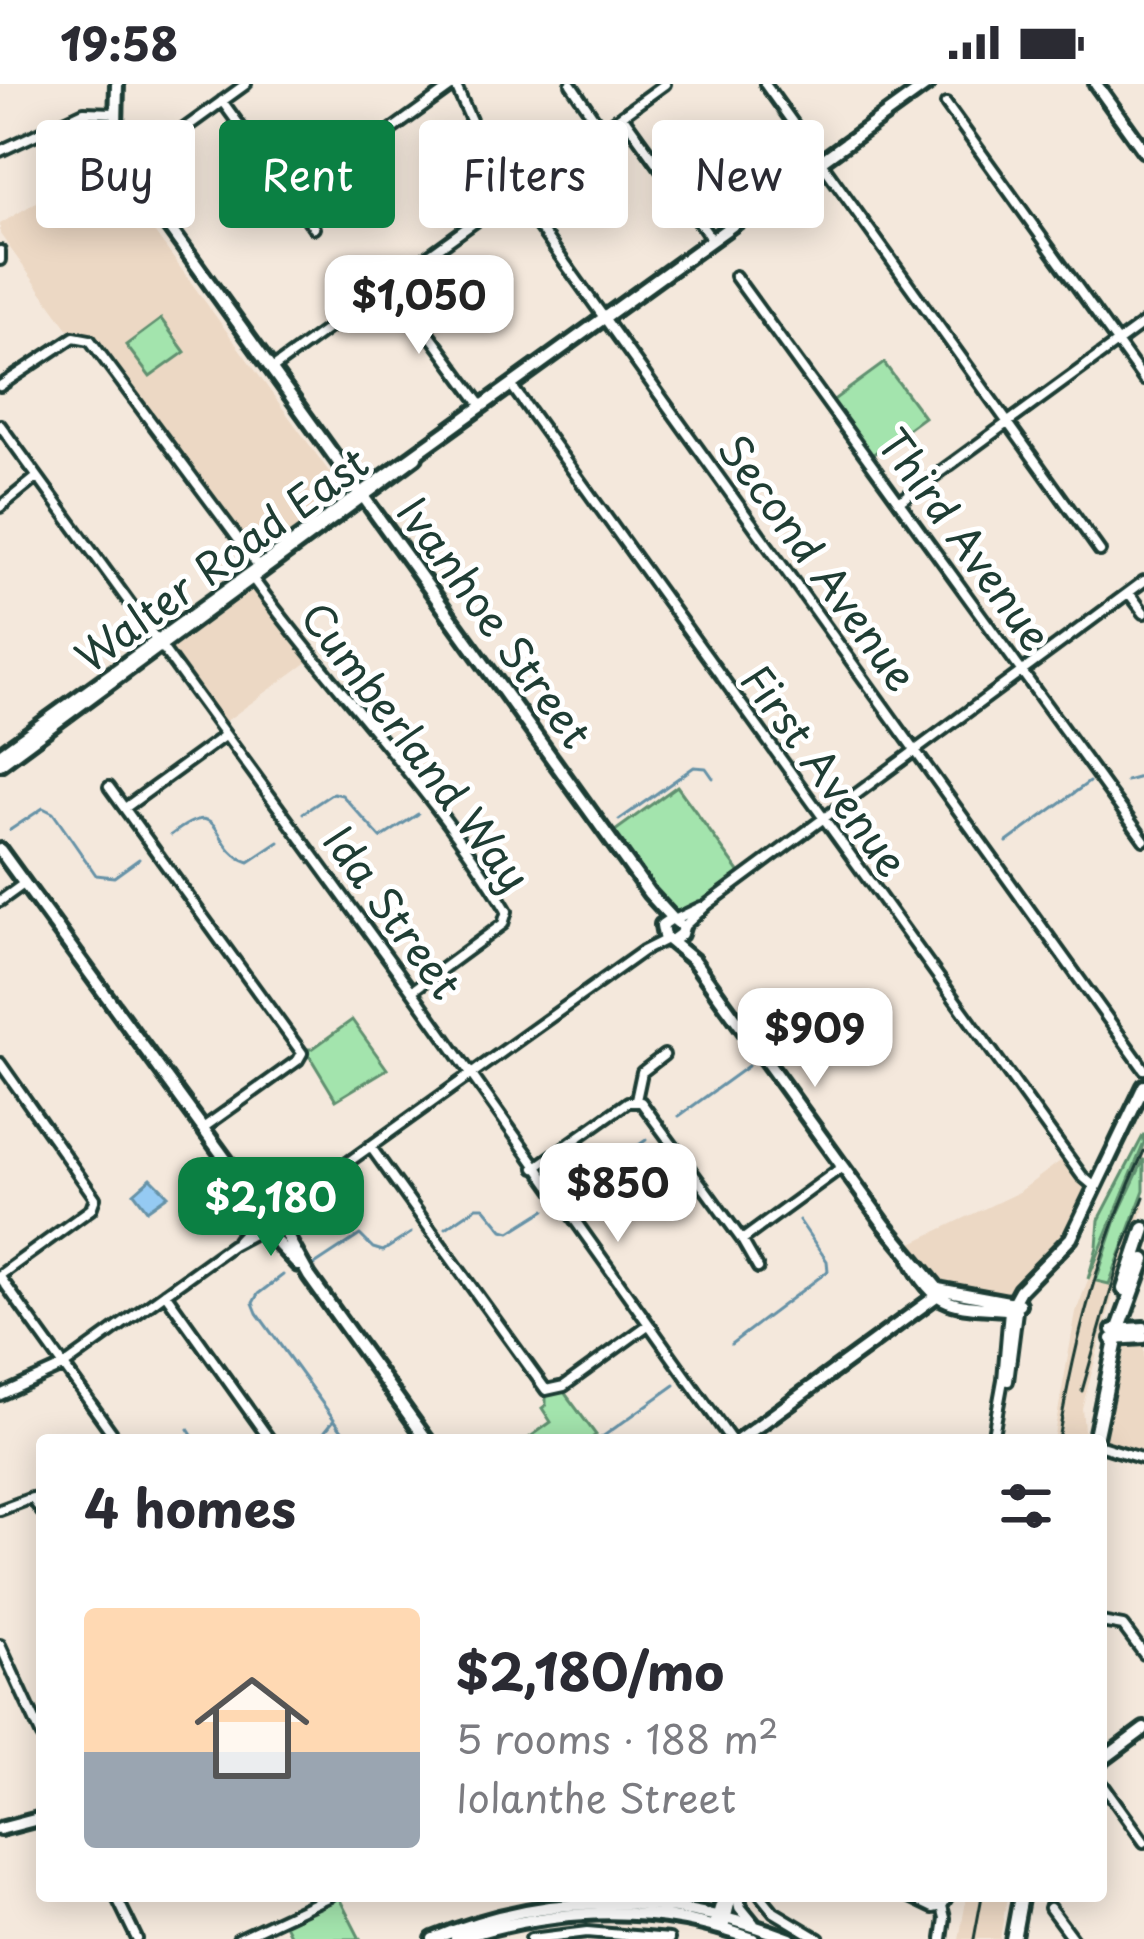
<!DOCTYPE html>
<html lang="en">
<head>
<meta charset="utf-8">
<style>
  body { margin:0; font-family:"Playpen Sans",sans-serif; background:#f2f2f3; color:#2b2b33; height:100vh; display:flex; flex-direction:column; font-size:45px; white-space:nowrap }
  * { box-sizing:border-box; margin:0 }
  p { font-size:39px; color:#7c7c81 }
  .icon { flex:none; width:66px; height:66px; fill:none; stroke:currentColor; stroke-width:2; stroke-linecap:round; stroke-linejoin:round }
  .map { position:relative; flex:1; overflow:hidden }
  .panel { position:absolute; left:36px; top:1350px; width:1071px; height:468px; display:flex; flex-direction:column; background:#fff; border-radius:12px; box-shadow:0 6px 30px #0003 }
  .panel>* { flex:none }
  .top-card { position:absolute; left:36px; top:36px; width:1074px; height:108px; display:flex; gap:24px }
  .price { position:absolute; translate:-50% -102px; padding:0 27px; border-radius:24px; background:#fff; color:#222; font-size:39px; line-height:78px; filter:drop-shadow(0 3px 6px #0008) }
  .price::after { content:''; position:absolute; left:50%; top:72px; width:36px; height:27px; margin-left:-18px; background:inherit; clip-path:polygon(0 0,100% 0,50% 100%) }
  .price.current { background:#0b8043; color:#fff }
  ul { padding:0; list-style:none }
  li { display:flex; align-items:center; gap:36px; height:300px; padding:0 48px }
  li span { display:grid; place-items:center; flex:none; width:336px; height:240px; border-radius:12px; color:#555 }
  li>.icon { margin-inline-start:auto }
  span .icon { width:144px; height:144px; fill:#fffc; stroke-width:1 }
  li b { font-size:51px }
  h2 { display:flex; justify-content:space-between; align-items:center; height:144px; padding:0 48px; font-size:51px }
  .pill { padding:0 42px; border-radius:12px; background:#fff; box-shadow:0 6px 30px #0003; font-size:42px; line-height:108px }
  .pill.current { background:#0b8043; color:#fff }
  .status { display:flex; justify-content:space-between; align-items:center; height:84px; padding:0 60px; background:#fff; direction:ltr }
  .status svg { height:33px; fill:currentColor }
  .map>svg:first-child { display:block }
  .built { fill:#ecd8c4 }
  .green { fill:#a3e4ad; stroke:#619070; stroke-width:3 }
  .water { fill:#95caf3; stroke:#6692a7; stroke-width:3 }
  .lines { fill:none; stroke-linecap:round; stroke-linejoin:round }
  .stream { stroke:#6692a7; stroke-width:3 }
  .street-casing { stroke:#1f3d34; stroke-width:16 }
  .secondary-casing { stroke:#1f3d34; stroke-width:20 }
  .primary-casing { stroke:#1f3d34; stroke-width:20 }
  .highway-casing { stroke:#1f3d34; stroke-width:21 }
  .street { stroke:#fff; stroke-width:8 }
  .secondary { stroke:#fff; stroke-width:10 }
  .primary { stroke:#fff; stroke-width:10 }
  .highway { stroke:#fff; stroke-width:12 }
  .rail { stroke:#1f3d34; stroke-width:3 }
  .labels { text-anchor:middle; stroke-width:10; stroke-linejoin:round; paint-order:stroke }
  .street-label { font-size:42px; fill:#1f3d34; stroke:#fff }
</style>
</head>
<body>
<div class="status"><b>19:58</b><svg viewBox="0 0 49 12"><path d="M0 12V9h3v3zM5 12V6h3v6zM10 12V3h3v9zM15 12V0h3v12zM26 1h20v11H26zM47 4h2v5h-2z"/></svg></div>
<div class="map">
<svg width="1144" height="1855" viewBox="0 0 1144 1855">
  <rect width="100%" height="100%" fill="#f4e8dc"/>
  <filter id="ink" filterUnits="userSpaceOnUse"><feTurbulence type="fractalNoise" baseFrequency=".00833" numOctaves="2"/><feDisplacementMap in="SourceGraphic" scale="24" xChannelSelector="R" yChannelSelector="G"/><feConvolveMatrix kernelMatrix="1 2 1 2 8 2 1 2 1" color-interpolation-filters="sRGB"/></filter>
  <g filter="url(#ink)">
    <path class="built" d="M71,97L96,132L128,112L330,389L349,396L359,409L257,481L94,261L74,253L0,150V140Z
      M253,494L312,575L218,643L161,561Z
      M1144,1059V1075L1119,1130L1109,1199L1144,1106V1124L1116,1201L1082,1324L1085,1356H1053L1076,1228L1114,1126Z
      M1067,1072L1095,1103L1073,1150L1012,1218L949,1210L904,1163L1019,1108Z
      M1144,1253V1362L1134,1369L1101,1362L1117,1255Z
      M967,1812H1007L1000,1855H959Z"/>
    <path class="green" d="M161,235L185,268L150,293L126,261Z
      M884,279L924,333L868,374L828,320Z
      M677,702L743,793L708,820L676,835L608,752Z
      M352,936L387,985L336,1016L310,973L301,972L300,965H312Z
      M1144,1050V1059L1088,1195L1097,1163L1099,1136Z
      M1144,1075V1106L1109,1200L1096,1197L1118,1130Z
      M561,1304L596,1351L589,1356H526L551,1338L542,1324L546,1321V1306Z
      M330,1812H338L360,1855H292L282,1834Z"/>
    <path class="water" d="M151,1094L168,1111L147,1126L134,1109Z"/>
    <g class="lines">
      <path class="stream" d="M1126,697L1144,692
        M303,729L333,709L342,711L381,754L418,730
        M619,736L694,683L706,684L713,694
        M10,746L43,724L53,729L96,791L114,793L139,775
        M171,751C227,708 208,765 249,778L279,758
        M1007,758L1089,698
        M679,1032L748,982
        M574,1106L646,1056
        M446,1144L477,1123H484L503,1146L510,1148L545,1126
        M313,1182L360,1151L373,1164L383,1167L411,1149
        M283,1191L258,1210L253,1219L257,1229L349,1356
        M731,1260L828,1187L827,1177L799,1136
        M188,1345L195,1356
        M318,1356L334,1336
        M598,1356L675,1301"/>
      <defs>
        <path id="street" d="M455,0L485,68L1144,985
          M571,0L602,46
          M765,0L1100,467
          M222,17L314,144
          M946,20L1144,296
          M622,31L712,156
          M159,63L246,0
          M0,67L84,28L114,29
          M294,116L455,0
          M0,167V176
          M735,192L1144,756
          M391,198L482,322
          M272,285L665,0
          M511,301L1082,1092L1095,1103
          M0,302L74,253L90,256L259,483
          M0,341L412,907L731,1356
          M899,418L1144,239
          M0,423L37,393
          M250,491C332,605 435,706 507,827L503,840L412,907
          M1129,509L1144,529
          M109,703L302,969L298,976L203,1044
          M125,724L224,652
          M0,817L25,799
          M676,835L701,823
          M683,843L708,820L1144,497
          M0,979L95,1114L91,1125L0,1191
          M636,1016L642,988L664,971
          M370,1062L546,1306L564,1302L648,1241
          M535,1084L628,1018H641L742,1156L758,1184
          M272,1124L294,1115
          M279,1134L301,1112L643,867L667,855
          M237,1156L254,1138
          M742,1156L842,1083
          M0,1193L117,1356
          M165,1209L270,1356
          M1008,1297L1017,1227
          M0,1311L64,1282L232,1161L260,1146
          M992,1356L1003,1296L1009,1226
          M1101,1362L1144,1375
          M0,1426L32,1414L42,1428
          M1101,1538L1123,1542L1144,1570
          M0,1561L42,1652
          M1101,1698L1144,1758
          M116,1812L137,1855
          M761,1812L774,1828L819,1855
          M908,1812L933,1824L942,1822L948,1812
          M1050,1824L1073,1855
          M238,1855L330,1812
          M531,1855L587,1848L669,1855
          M942,1855L945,1834L942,1822"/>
        <path id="secondary" d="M117,0L116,43L130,89L649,809L672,834
          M0,766L234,1087L256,1129
          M673,856L681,850L683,843L672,834L662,841L664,852L693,876L884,1140L938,1205L1019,1220
          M255 1135a12 12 0 1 1 24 0a12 12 0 1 1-24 0Z
          M279,1138L309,1192L427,1356
          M267,1148L298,1181
          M911,1176C938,1230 960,1220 1014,1226
          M1009,1226L1020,1206L1071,1154L1144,1002
          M1113,1246L1144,1244
          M1112,1255L1144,1253
          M739,1356L942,1208
          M1101,1677L1144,1645
          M0,1745L42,1734
          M715,1840L724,1812
          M723,1844L731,1812"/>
        <path id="primary" d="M1096,0L1144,67
          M0,670L928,0
          M0,680L416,373
          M738,1812L740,1824L753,1840
          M433,1855C550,1806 673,1809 790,1855
          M456,1855C555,1823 655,1818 753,1855"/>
        <path id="highway" d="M1124,1205L1144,1145
          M1095,1356L1118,1247L1144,1176
          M1013,1855L1021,1812"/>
      </defs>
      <use href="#street" class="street-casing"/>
      <use href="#secondary" class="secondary-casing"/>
      <use href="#primary" class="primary-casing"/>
      <use href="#highway" class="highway-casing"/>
      <use href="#street" class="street"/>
      <use href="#secondary" class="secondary"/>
      <use href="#primary" class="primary"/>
      <use href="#highway" class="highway"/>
      <path class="rail" d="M1082,1307L1121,1171L1144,1113
        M1058,1356C1075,1255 1100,1160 1144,1067
        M974,1855L982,1812"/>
    </g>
  </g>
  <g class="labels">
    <g class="street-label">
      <text transform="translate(964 456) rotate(54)" y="15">Third Avenue</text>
      <text transform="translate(222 476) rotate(-36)" y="15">Walter Road East</text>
      <text transform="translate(817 479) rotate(54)" y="15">Second Avenue</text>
      <text transform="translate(494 539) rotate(54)" y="15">Ivanhoe Street</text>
      <text transform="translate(415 663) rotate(53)" y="15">Cumberland Way</text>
      <text transform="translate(824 687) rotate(54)" y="15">First Avenue</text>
      <text transform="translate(392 829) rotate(54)" y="15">Ida Street</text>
    </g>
  </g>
</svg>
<b class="price" style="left:419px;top:273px">$1,050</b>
<b class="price" style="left:815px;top:1006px">$909</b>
<b class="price" style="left:618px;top:1161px">$850</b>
<b class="price current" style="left:271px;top:1175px">$2,180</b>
<div class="top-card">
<a class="pill">Buy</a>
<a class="pill current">Rent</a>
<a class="pill">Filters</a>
<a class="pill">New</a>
</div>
<section class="panel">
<h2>4 homes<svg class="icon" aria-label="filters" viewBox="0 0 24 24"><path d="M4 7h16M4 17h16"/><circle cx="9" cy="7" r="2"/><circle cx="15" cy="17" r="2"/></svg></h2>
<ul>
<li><span style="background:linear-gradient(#ffd9b3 60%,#9aa5b1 0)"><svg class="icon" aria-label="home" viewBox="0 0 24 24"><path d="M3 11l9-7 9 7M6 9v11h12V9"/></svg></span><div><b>$2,180/mo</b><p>5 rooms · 188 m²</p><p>Iolanthe Street</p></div></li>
</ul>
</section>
</div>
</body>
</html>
